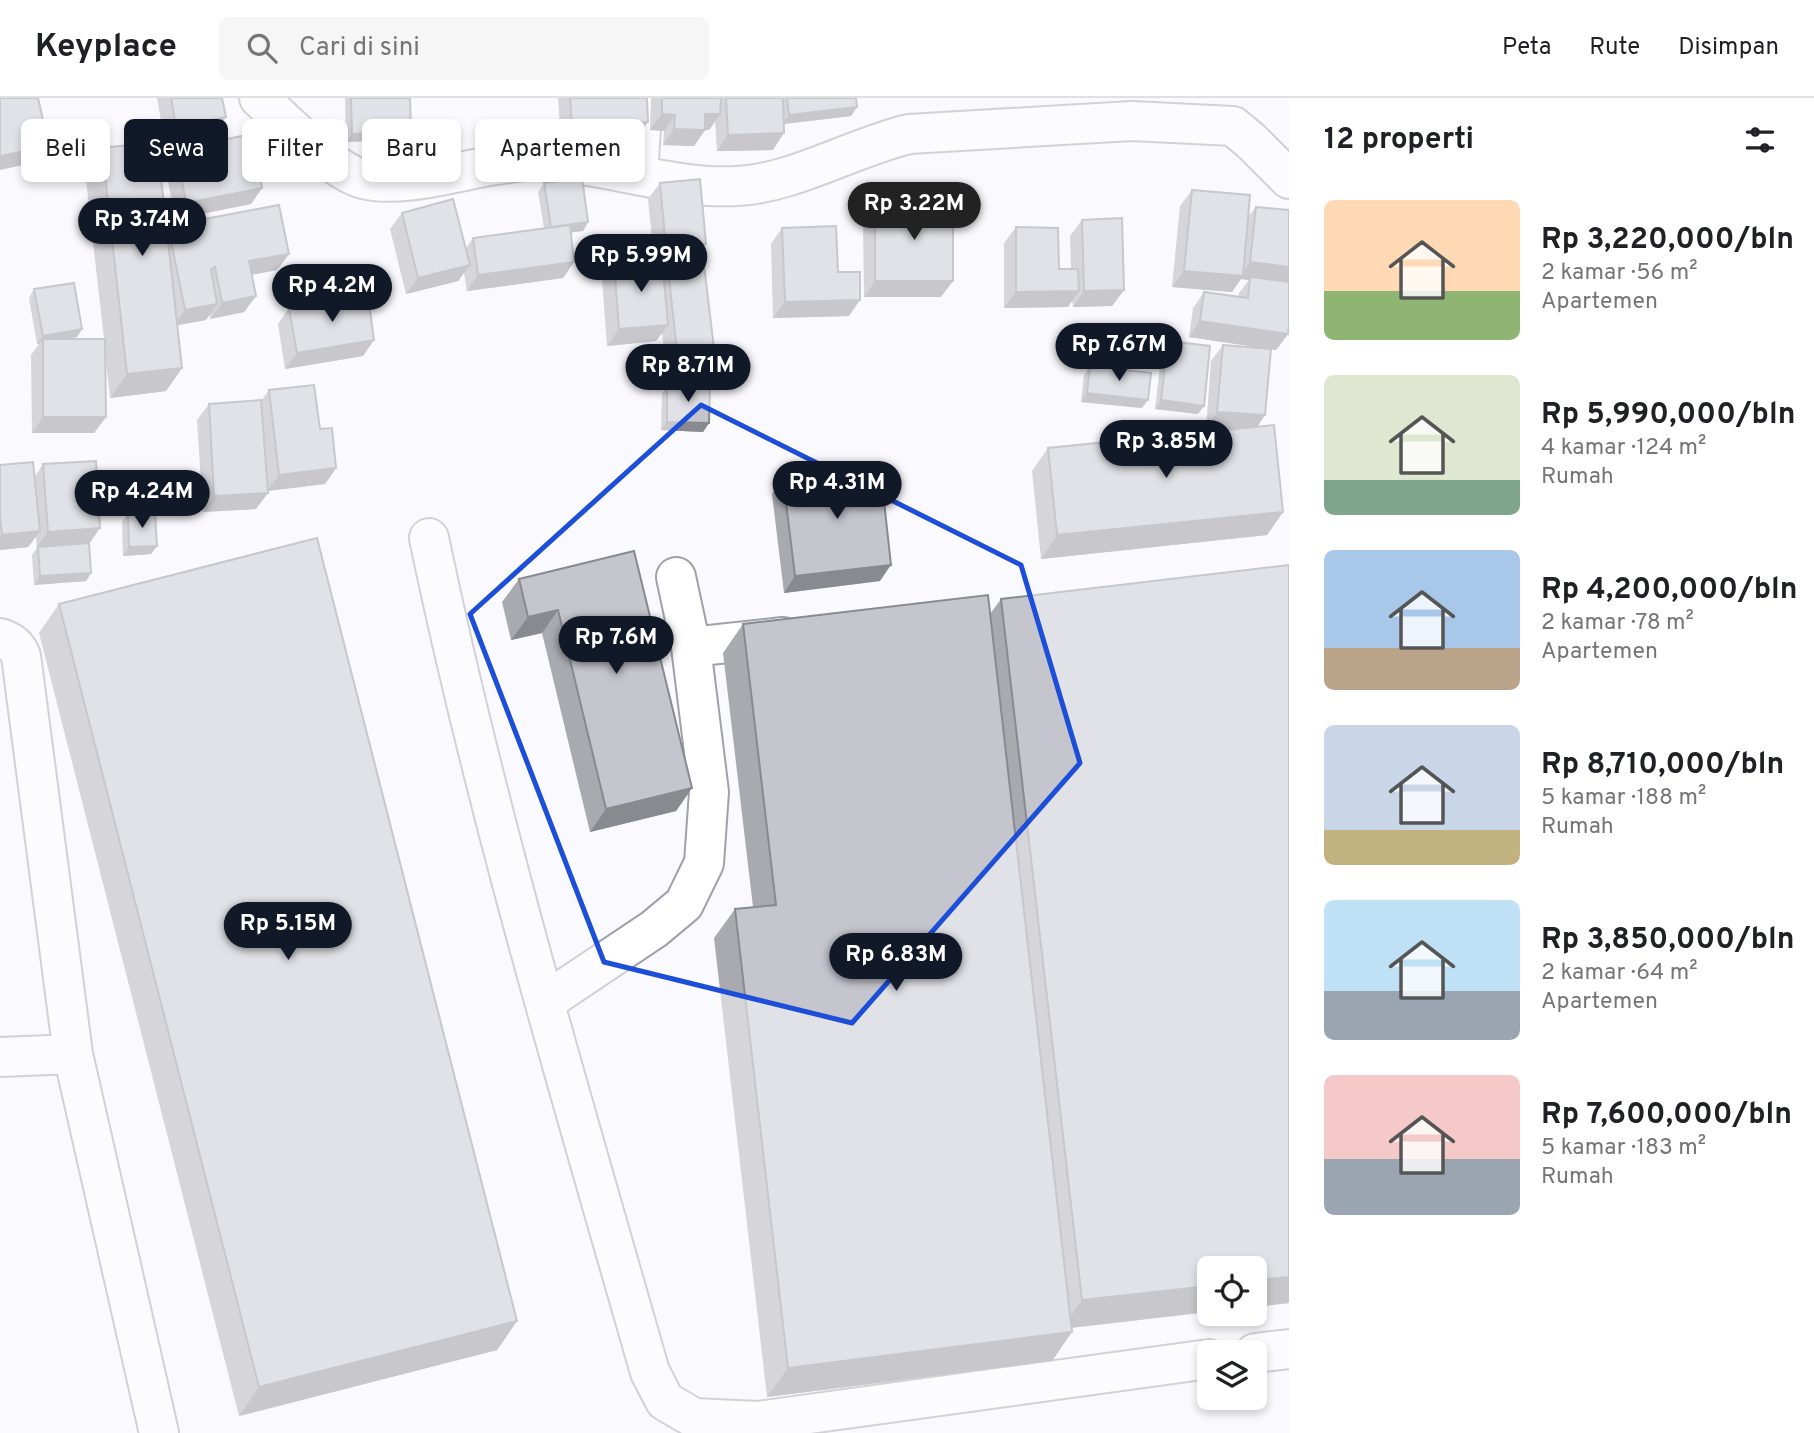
<!DOCTYPE html>
<html lang="id">
<head>
<meta charset="utf-8">
<style>
  body { margin:0; font-family:Overpass,sans-serif; background:#f6f6f6; color:#202124; height:100vh; display:flex; flex-direction:column; font-size:26px; white-space:nowrap }
  * { box-sizing:border-box; margin:0 }
  p { font-size:23px; color:#757577 }
  .icon { flex:none; width:38px; height:38px; fill:none; stroke:currentColor; stroke-width:2; stroke-linecap:round; stroke-linejoin:round }
  .map { position:relative; flex:1; overflow:hidden }
  .sheet { display:flex; flex-direction:column; background:#fff; width:525px }
  .sheet>* { flex:none }
  .top-card { position:absolute; left:21px; top:21px; width:665px; height:63px; display:flex; gap:14px }
  .controls { position:absolute; left:1197px; top:1158px; display:grid; gap:14px }
  .controls a { display:grid; place-items:center; width:70px; height:70px; border-radius:10px; background:#fff; box-shadow:0 4px 10px #0003; font-size:35px }
  .price { position:absolute; translate:-50% -60px; padding:0 16px; border-radius:24px; background:#111827; color:#fff; font-size:23px; line-height:46px; filter:drop-shadow(0 2px 4px #0008) }
  .price::after { content:''; position:absolute; left:50%; top:42px; width:21px; height:16px; margin-left:-10px; background:inherit; clip-path:polygon(0 0,100% 0,50% 100%) }
  .price.active { background:#222; color:#fff }
  ul { padding:0; list-style:none }
  li { display:flex; align-items:center; gap:21px; height:175px; padding:0 35px }
  li span { display:grid; place-items:center; flex:none; width:196px; height:140px; border-radius:10px; color:#555 }
  li>.icon { margin-inline-start:auto }
  span .icon { width:84px; height:84px; fill:#fffc; stroke-width:1 }
  li b { font-size:30px }
  h2 { display:flex; justify-content:space-between; align-items:center; height:84px; padding:0 35px; font-size:30px }
  .chip { padding:0 24px; border-radius:10px; background:#fff; box-shadow:0 4px 10px #0003; font-size:24px; line-height:63px }
  .chip.active { background:#111827; color:#fff }
  header { display:flex; align-items:center; gap:42px; box-sizing:border-box; height:98px; padding:0 35px; background:#fff; border-bottom:2px solid #e0e0e0 }
  header strong { font-size:33px }
  nav { display:flex; gap:38px; margin-inline-start:auto; font-size:24px }
  .search { width:490px; height:63px; background:#f6f6f6; display:flex; align-items:center; gap:18px; box-sizing:border-box; padding:0 24px; border-radius:10px; color:#757577; font-size:26px }
  main { display:flex; flex:1; min-height:0 }
  .map>svg:first-child { display:block }
  .lines { fill:none; stroke-linecap:round; stroke-linejoin:round }
  .minor-casing { stroke:#a0a1a9; stroke-width:42 }
  .minor { stroke:#fff; stroke-width:38 }
  .wall { fill:#a9a9b0 }
  .shaded-wall { fill:#898a90 }
  .building { fill:#c4c5cd; stroke:#898a90; stroke-width:2 }
  .marked { fill:none; stroke:#1d4ed8; stroke-width:5; stroke-linejoin:round }
</style>
</head>
<body>
<header>
<strong>Keyplace</strong>
<div class="search"><svg class="icon" aria-label="search" viewBox="0 0 24 24"><circle cx="10" cy="10" r="6"/><path d="M15 15l6 6"/></svg>Cari di sini</div>
<nav><a>Peta</a><a>Rute</a><a>Disimpan</a></nav>
</header>
<main>
<div class="map">
<svg width="1289" height="1335" viewBox="0 0 1289 1335">
  <rect width="100%" height="100%" fill="#fafafe"/>
  <g class="lines">
    <defs>
      <path id="minor" d="M259,0C284,22 332,73 363,81C409,93 481,64 531,63C600,62 668,92 737,88C792,86 854,49 909,36L1132,23L1233,28L1251,43L1289,81
        M638,77L643,0
        M429,440C488,722 571,998 650,1274L665,1303L694,1320L758,1323L1209,1261
        M0,540C11,543 17,548 21,558L73,956L159,1335
        M691,549L783,539
        M545,904L654,831L684,806L704,765L709,694L691,549L676,479
        M0,959L73,956
        M1255,1255L1289,1251"/>
    </defs>
    <use href="#minor" class="minor-casing"/>
    <use href="#minor" class="minor"/>
  </g>
  <path class="wall" d="M157,0H222L215,36L165,45Z
    M345,0H410L411,33L406,41L346,44Z
    M558,0H647L637,40L561,45Z
    M651,0H856L857,9L851,18L784,26L773,52L717,53L715,23L709,32H705L694,48L663,47L664,33L650,32Z
    M102,50L166,130L168,128L289,156L277,172L252,177L256,198L244,214L210,221V216L206,222L177,227L182,270L166,293L110,300L105,255L106,319L94,335H32L31,257L39,246H37L29,200L34,191L82,231L77,239L67,241H104L85,73Z
    M176,51L262,90L251,106L175,121L165,67Z
    M544,85L588,124L583,133L571,134L574,164L563,180L467,193L464,175L458,183L406,196L390,131L402,115L466,150L473,140L544,130L538,94Z
    M660,85L695,162L662,165L663,178L668,171L716,267L704,283L668,287L662,235L656,243L607,248L602,181L614,164L654,161L648,101Z
    M1192,92L1248,119L1256,109L1288,236L1276,252L1271,251L1257,328L1283,414L1267,437L1041,461L1032,373L1048,350L1226,332L1206,330L1211,263L1223,247L1271,251L1189,239L1193,210L1204,194L1238,199L1239,195L1249,182L1241,181L1232,194L1172,189L1180,108Z
    M875,106L941,199H864L863,122Z
    M1082,122L1124,192L1112,208L1073,209L1072,202L1068,209L1004,210V145L1016,129L1059,171H1071L1070,138Z
    M782,130L838,174L849,218L773,220L771,146Z
    M289,210L363,258L285,271L278,226Z
    M1168,243L1198,316L1155,311L1162,251Z
    M1090,268L1142,310L1081,304L1084,277Z
    M667,288L709,325L703,334L661,332L662,296Z
    M269,292L320,331L336,370L325,386L267,393L256,411L203,414L197,322L209,306L261,303Z
    M43,366L100,430L89,445L91,475L86,483L34,487L32,457L37,450L36,439L28,449L0,452V367L34,380Z
    M783,380L880,483L784,495L772,396Z
    M128,415L157,448L151,456L123,458L122,424Z
    M634,453L692,690L676,713L590,734L542,535L511,542L502,504L519,481Z
    M1001,501L1289,1205L1255,1209V1171L1072,1230L1052,1263L767,1299L714,840L735,811L753,809L723,555L743,526L990,516Z
    M59,506L517,1223L497,1252L239,1318L39,535Z"/>
  <path class="shaded-wall" d="M857,9L851,18L783,26L789,17Z
    M662,16L675,17L664,33L650,32Z
    M705,16H720L709,32H705L694,48L663,47L674,31Z
    M226,19L215,36L165,45L176,29Z
    M648,24L637,40L561,45L572,28Z
    M411,33L406,41L346,44L352,36Z
    M784,35L773,52L717,53L728,37Z
    M49,48L37,64L0,72V58Z
    M262,90L251,106L175,121L186,105Z
    M588,124L583,133L545,138L551,130Z
    M706,146L695,162L654,166L666,150Z
    M289,156L277,172L238,179L249,163Z
    M574,164L563,180L467,193L478,177Z
    M1250,164L1289,169V186L1250,179L1249,182L1241,181L1232,194L1172,189L1184,173L1240,178Z
    M470,167L458,183L406,196L418,180Z
    M875,183H953L941,199H864Z
    M1124,192L1112,208L1073,209L1084,193Z
    M1079,193L1068,209L1004,210L1016,194Z
    M256,198L244,214L210,221L222,205Z
    M860,202L849,218L773,220L785,204Z
    M217,206L206,222L173,228L185,212Z
    M1200,223L1288,236L1276,252L1189,239Z
    M668,227L656,243L607,248L619,231Z
    M82,231L77,239L43,245V241L39,246H37L43,238Z
    M374,242L363,258L285,271L297,255Z
    M716,267L704,283L668,287L679,271Z
    M182,270L166,293L110,300L127,276Z
    M1087,295L1148,302L1142,310L1081,304Z
    M1161,302L1204,308L1198,316L1155,311Z
    M1217,314L1265,317L1254,334L1206,330Z
    M43,319H106L94,335H32Z
    M667,324L709,325L703,334L661,332Z
    M336,370L325,386L267,393L279,377Z
    M268,395L256,411L203,414L214,398Z
    M1283,414L1267,437L1041,461L1057,437Z
    M100,430L89,446L36,450L48,434Z
    M40,433L28,449L0,452V439L2,437Z
    M157,448L151,456L123,458L129,449Z
    M891,467L880,483L784,495L795,478Z
    M91,475L86,483L34,487L40,478Z
    M558,512L542,535L511,542L528,519Z
    M692,690L676,713L590,734L606,711Z
    M1289,1179V1205L1255,1209V1182Z
    M1209,1188V1214L1062,1231L1082,1202Z
    M517,1223L497,1252L239,1318L259,1289Z
    M1072,1234L1052,1263L767,1299L788,1270Z"/>
  <path class="building" d="M0,0H38L49,48L0,58Z
    M171,0H222L226,19L176,29Z
    M351,0H410L411,33L352,36Z
    M570,0H647L648,24L572,28Z
    M662,0H721L720,16H705V32L674,31L675,17L662,16Z
    M726,0H783L784,35L728,37Z
    M787,0H856L857,9L789,17Z
    M252,36L262,90L186,105L176,51Z
    M157,44L182,270L127,276L102,50Z
    M582,80L588,124L551,129L544,85Z
    M700,81L706,146L666,150L660,85Z
    M1192,92L1250,97L1243,178L1184,173Z
    M453,101L470,167L418,180L402,115Z
    M953,105V183H875V106Z
    M279,107L289,156L249,163L256,198L222,205L215,169L211,171L217,206L185,212L168,128Z
    M1256,109L1289,112V169L1250,164Z
    M1122,120L1124,192L1084,193L1082,122Z
    M570,127L574,164L478,177L473,140Z
    M836,128L838,174H860V202L785,204L782,130Z
    M1016,129L1058,130L1059,171H1078L1079,193L1016,194Z
    M662,160L668,227L619,231L614,164Z
    M704,167L716,267L679,271L668,171Z
    M1250,179L1289,184V227L1288,236L1200,223L1204,194L1248,200Z
    M74,185L82,231L43,238L34,191Z
    M368,198L374,242L297,255L289,210Z
    M43,241H105L106,319H43Z
    M1168,243L1210,248L1204,308L1161,302Z
    M1223,247L1271,251L1265,317L1217,314Z
    M1090,268L1151,275L1148,302L1087,295Z
    M314,287L320,331L332,330L336,370L279,377L269,292Z
    M667,288L710,289L709,325L667,324Z
    M261,302L268,395L214,398L209,306Z
    M1274,327L1283,414L1057,437L1048,350Z
    M96,363L100,430L48,434L43,366Z
    M33,364L40,433L2,437L0,418V367Z
    M880,367L891,467L795,478L783,380Z
    M155,414L157,448L129,449L128,415Z
    M317,440L517,1223L259,1289L59,506Z
    M89,445L91,475L40,478L38,449Z
    M634,453L692,690L606,711L558,512L528,519L519,481Z
    M1289,467V1179L1255,1182V1171H1209V1188L1082,1202L1001,501Z
    M988,497L1072,1234L788,1270L735,811L776,807L743,526Z"/>
  <path d="M0 0H1289V1335H0ZM701,307L1021,467L1080,665L852,925L604,864L470,516Z" fill="#fafafe" fill-opacity=".55" fill-rule="evenodd"/>
  <path class="marked" d="M701,307L1021,467L1080,665L852,925L604,864L470,516Z"/>
</svg>
<div class="controls">
<a><svg class="icon" aria-label="locate" viewBox="0 0 24 24"><circle cx="12" cy="12" r="6"/><path d="M12 2v4M12 18v4M2 12h4M18 12h4"/></svg></a>
<a><svg class="icon" aria-label="layers" viewBox="0 0 24 24"><path d="M12 4l9 5-9 5-9-5zM3 14l9 5 9-5"/></svg></a>
</div>
<b class="price active" style="left:914px;top:144px">Rp 3.22M</b>
<b class="price" style="left:142px;top:160px">Rp 3.74M</b>
<b class="price" style="left:641px;top:196px">Rp 5.99M</b>
<b class="price" style="left:332px;top:226px">Rp 4.2M</b>
<b class="price" style="left:1119px;top:285px">Rp 7.67M</b>
<b class="price" style="left:688px;top:306px">Rp 8.71M</b>
<b class="price" style="left:1166px;top:382px">Rp 3.85M</b>
<b class="price" style="left:837px;top:423px">Rp 4.31M</b>
<b class="price" style="left:142px;top:432px">Rp 4.24M</b>
<b class="price" style="left:616px;top:578px">Rp 7.6M</b>
<b class="price" style="left:288px;top:864px">Rp 5.15M</b>
<b class="price" style="left:896px;top:895px">Rp 6.83M</b>
<div class="top-card">
<a class="chip">Beli</a>
<a class="chip active">Sewa</a>
<a class="chip">Filter</a>
<a class="chip">Baru</a>
<a class="chip">Apartemen</a>
</div>
</div>
<section class="sheet">
<h2>12 properti<svg class="icon" aria-label="filters" viewBox="0 0 24 24"><path d="M4 7h16M4 17h16"/><circle cx="9" cy="7" r="2"/><circle cx="15" cy="17" r="2"/></svg></h2>
<ul>
<li><span style="background:linear-gradient(#ffd9b3 65%,#8fb573 0)"><svg class="icon" aria-label="home" viewBox="0 0 24 24"><path d="M3 11l9-7 9 7M6 9v11h12V9"/></svg></span><div><b>Rp 3,220,000/bln</b><p>2 kamar · 56 m²</p><p>Apartemen</p></div></li>
<li><span style="background:linear-gradient(#dfe7d0 75%,#7fa58c 0)"><svg class="icon" aria-label="home" viewBox="0 0 24 24"><path d="M3 11l9-7 9 7M6 9v11h12V9"/></svg></span><div><b>Rp 5,990,000/bln</b><p>4 kamar · 124 m²</p><p>Rumah</p></div></li>
<li><span style="background:linear-gradient(#a9c7e8 70%,#b9a48a 0)"><svg class="icon" aria-label="home" viewBox="0 0 24 24"><path d="M3 11l9-7 9 7M6 9v11h12V9"/></svg></span><div><b>Rp 4,200,000/bln</b><p>2 kamar · 78 m²</p><p>Apartemen</p></div></li>
<li><span style="background:linear-gradient(#c9d6e8 75%,#c2b280 0)"><svg class="icon" aria-label="home" viewBox="0 0 24 24"><path d="M3 11l9-7 9 7M6 9v11h12V9"/></svg></span><div><b>Rp 8,710,000/bln</b><p>5 kamar · 188 m²</p><p>Rumah</p></div></li>
<li><span style="background:linear-gradient(#bfe0f5 65%,#9aa5b1 0)"><svg class="icon" aria-label="home" viewBox="0 0 24 24"><path d="M3 11l9-7 9 7M6 9v11h12V9"/></svg></span><div><b>Rp 3,850,000/bln</b><p>2 kamar · 64 m²</p><p>Apartemen</p></div></li>
<li><span style="background:linear-gradient(#f6c9c9 60%,#9aa5b1 0)"><svg class="icon" aria-label="home" viewBox="0 0 24 24"><path d="M3 11l9-7 9 7M6 9v11h12V9"/></svg></span><div><b>Rp 7,600,000/bln</b><p>5 kamar · 183 m²</p><p>Rumah</p></div></li>
</ul>
</section>
</main>
</body>
</html>
